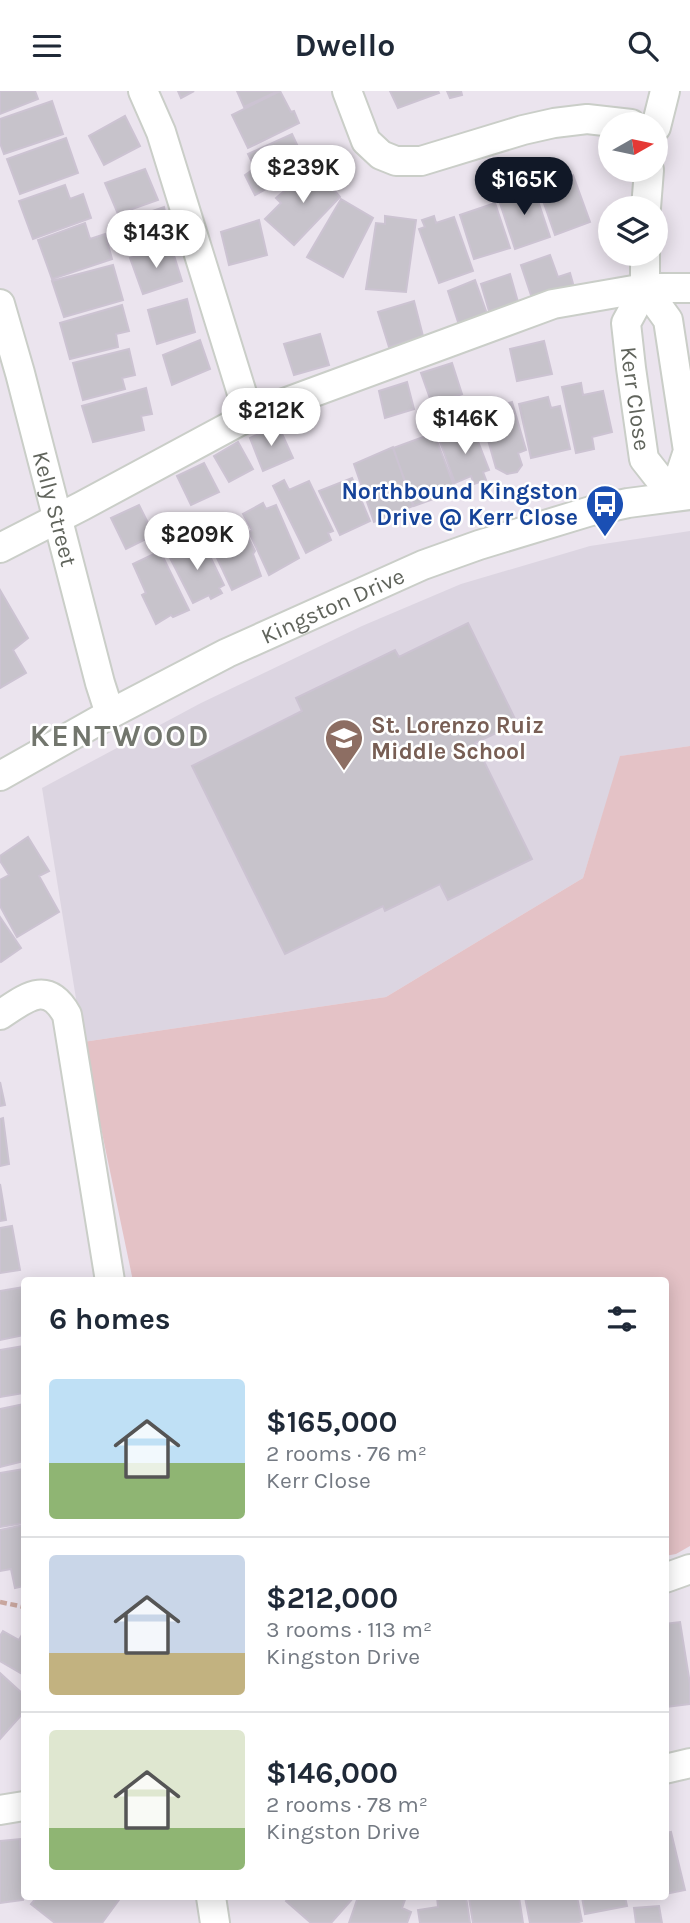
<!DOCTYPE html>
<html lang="en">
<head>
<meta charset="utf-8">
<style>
  body { margin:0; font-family:Karla,sans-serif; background:#f6f6f7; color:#1f2937; height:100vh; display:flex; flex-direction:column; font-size:26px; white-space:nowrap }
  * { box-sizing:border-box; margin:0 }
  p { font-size:23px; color:#747a83 }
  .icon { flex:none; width:38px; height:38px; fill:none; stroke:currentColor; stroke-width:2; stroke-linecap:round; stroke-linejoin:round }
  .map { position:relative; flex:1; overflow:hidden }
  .panel { position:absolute; left:21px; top:1186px; width:648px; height:623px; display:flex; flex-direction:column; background:#fff; border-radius:7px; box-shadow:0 4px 18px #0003 }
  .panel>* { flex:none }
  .needle { width:46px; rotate:81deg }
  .buttons { position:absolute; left:598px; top:21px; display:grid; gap:14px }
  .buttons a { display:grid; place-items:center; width:70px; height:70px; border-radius:50%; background:#fff; box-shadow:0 4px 18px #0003; font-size:35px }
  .price { position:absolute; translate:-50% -60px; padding:0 16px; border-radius:24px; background:#fff; color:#222; font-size:23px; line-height:46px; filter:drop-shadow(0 2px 4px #0008) }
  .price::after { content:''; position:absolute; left:50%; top:42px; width:21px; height:16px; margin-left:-10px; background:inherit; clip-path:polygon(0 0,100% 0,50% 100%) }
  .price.on { background:#111827; color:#fff }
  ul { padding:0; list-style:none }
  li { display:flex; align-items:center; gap:21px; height:175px; padding:0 28px }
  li+li { border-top:2px solid #e0e1e3 }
  li span { display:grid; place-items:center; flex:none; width:196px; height:140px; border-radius:7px; color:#555 }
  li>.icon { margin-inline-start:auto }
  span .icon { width:84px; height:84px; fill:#fffc; stroke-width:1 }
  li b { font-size:30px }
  h2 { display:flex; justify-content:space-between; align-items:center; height:84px; padding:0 28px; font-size:30px }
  header { display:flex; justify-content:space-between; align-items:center; height:91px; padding:0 28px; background:#fff; font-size:32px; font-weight:700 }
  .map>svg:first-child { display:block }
  .education { fill:#dcd5e1 }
  .green { fill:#e4c2c6 }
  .building { fill:#c7c3cb; stroke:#ccc3d2; stroke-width:2 }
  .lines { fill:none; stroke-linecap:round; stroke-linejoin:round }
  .minor-casing { stroke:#cacec8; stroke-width:32 }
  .path { stroke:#c9a79f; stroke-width:4.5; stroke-dasharray:7 3.5; stroke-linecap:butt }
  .minor { stroke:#fff; stroke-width:28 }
  .labels { text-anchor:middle; stroke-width:5; stroke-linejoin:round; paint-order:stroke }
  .street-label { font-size:23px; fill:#60645c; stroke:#fff }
  .transit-label { font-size:23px; font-weight:bold; fill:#164399; stroke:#fff; text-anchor:end }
  .education-label { font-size:23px; font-weight:bold; fill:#785e54; stroke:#fff; text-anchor:start }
  .district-label { font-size:30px; font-weight:bold; letter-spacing:2px; fill:#72766d; stroke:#fff }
</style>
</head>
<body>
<header><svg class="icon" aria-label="menu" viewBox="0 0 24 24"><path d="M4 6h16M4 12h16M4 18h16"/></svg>Dwello<svg class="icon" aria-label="search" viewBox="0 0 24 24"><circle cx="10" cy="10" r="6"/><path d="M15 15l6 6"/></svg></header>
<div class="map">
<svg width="690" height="1832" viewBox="0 0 690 1832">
  <rect width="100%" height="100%" fill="#ebe4ee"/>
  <path class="education" d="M690,440V655L621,665L583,787L386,906L83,951L42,697L201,612L362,535L461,493L590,455Z"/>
  <path class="green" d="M690,655V1455L676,1463L665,1465V1190H133L83,951L386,906L583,787L620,665Z"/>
  <path class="building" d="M0,0H35L38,8L0,23Z
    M178,0H194L181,7Z
    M237,0H278L244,16Z
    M280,0L291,21L294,20L299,32L248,57L232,24Z
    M390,0H438L439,2L398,17Z
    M447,0H461L462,4L450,7Z
    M52,10L63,43L4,63L0,52V28Z
    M125,25L140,55L104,74L89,45Z
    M292,43L307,75L255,104L245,84L255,77L248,63Z
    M66,47L78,82L20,103L7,68Z
    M314,75L340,106L294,154L265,128L281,112L276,107Z
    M145,78L158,109L118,123L105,92Z
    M551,84L554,92L573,84L590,131L555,144L539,98L544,95L541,88Z
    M65,94L70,108L83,103L91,127L33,148L19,110Z
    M533,95L550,146L515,158L498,106Z
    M341,108L373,127L343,186L307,166Z
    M495,112L510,157L474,168L460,124Z
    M164,116L169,139L127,154L123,130Z
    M385,125L416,129L406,201L366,198L376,132L385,133Z
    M434,125L436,132L454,126L473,180L439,192L419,138L425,136L422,129Z
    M259,129L267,164L229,174L221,141Z
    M85,132L90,148L105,143L112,168L52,188L38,149Z
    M171,155L182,190L143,203L130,167Z
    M550,164L558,186L570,182L574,196L533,210L521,174Z
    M113,174L123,209L64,226L52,190Z
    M510,183L518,211L489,220L481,193Z
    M475,189L487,223L459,234L448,200Z
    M187,208L195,241L157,253L148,219Z
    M414,210L423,245L389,256L378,221Z
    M122,214L129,240L116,243L118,256L70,268L60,232Z
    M320,243L329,274L294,284L284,253Z
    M200,249L210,278L172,294L163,264Z
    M544,250L552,283L517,290L510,258Z
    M129,258L135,284L122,287L125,298L83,309L73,272Z
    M452,272L462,303L432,313L421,282Z
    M407,291L414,318L385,327L379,300Z
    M581,292L583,304L603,300L612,341L592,346L594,358L576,362L562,296Z
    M146,297L152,323L141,325L144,339L93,351L82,315Z
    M548,306L551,317L560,315L570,358L531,367L519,313Z
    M512,311L526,359L518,362L522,374L517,381L507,383L496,377L480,321Z
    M278,334L293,367L263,380L250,347Z
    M472,335L489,379L483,381L486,389L474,393L471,385L455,392L439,348Z
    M434,342L456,400L414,415L393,357Z
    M238,351L253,378L229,391L214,365Z
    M393,356L413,415L374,431L354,373Z
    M204,372L219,401L191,414L177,385Z
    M352,387L370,430L340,444L319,400Z
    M284,389L289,399L309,390L333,440L328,442L331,449L306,462L273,395Z
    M263,412L266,418L276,414L299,467L269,484L249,441L252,439L243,423Z
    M139,414L154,444L126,458L111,427Z
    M239,428L255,460L253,463L261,485L232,499L210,452L223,447L218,436Z
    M191,451L197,462L206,457L224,494L219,497L222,502L211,508L209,504L193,512L168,463Z
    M160,460L189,519L173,526L171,524L156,533L142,504L146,502L133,473Z
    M0,499L28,547L13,559L26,582L0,597Z
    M468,532L517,632L475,652L532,768L448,809L440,793L385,820L383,815L285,863L192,675L302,620L296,607L395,559L399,566Z
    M28,746L49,780L39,785L59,821L17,846L0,815V789L9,784L0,770V765Z
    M0,826L21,857L1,871L0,870Z
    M0,991L5,1014L0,1015Z
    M3,1027L9,1073L0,1075V1028Z
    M0,1093L6,1129L0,1130Z
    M12,1135L20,1179L0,1182V1137Z
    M24,1196V1244L0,1249V1200Z
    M24,1255V1302L0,1306V1259Z
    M24,1313V1370L0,1376V1318Z
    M24,1378V1432L0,1436V1382Z
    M24,1434V1495L15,1497L11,1478L0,1480V1439Z
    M680,1531L690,1593V1613L665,1616V1533Z
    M3,1540L19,1549L24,1540V1584L0,1570V1545Z
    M0,1582L24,1604V1621L0,1648Z
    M671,1741L685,1799L665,1803V1742Z
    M20,1748L23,1809L0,1812V1750Z
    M37,1806H121L102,1832H55L31,1813Z
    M289,1806H354L331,1832H311L286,1810Z
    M358,1806H406L402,1817L411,1821L407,1832H349Z
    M437,1806H466L470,1832H420L418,1819L438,1816Z
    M476,1806H519L523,1832H473L469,1807Z
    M525,1806H577L582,1830L576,1832H530Z
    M582,1806H625L627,1815L585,1823Z
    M659,1815L662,1832H636L634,1817Z"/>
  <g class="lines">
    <defs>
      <g id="minor">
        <path d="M143,0L161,41L249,325"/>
        <path d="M347,0L366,50L381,64L396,70H421L523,39L554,32L587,28L631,33"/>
        <path d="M656,36L665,0"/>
        <path d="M646,117L649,79"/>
        <path id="s1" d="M645,163V197L626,232L631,277L644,368L673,405"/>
        <path d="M645,197L668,229L688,360L673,405"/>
        <path id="s2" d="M0,213L20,282L100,592L110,623"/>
        <path d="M0,457L82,415L249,325L553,213L645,197H690"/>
        <path id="s3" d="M0,685L110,623L227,562L423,474L479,454L591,420L628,412L690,404"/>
        <path d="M0,924C26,907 47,888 67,924L110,1190"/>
        <path d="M665,1487L690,1478"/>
        <path d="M665,1678L690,1672"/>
        <path d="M0,1719L24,1715"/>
        <path d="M211,1806L215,1832"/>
      </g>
    </defs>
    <use href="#minor" class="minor-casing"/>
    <path class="path" d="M0,1511L24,1516"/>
    <use href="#minor" class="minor"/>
  </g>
  <defs>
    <symbol id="bus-pin" viewBox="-11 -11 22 30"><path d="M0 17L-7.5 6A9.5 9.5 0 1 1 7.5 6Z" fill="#1a4fb4" stroke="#fff"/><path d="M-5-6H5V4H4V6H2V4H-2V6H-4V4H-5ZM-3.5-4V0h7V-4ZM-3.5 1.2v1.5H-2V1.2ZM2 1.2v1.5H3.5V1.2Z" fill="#fff"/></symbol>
    <symbol id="school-pin" viewBox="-11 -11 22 30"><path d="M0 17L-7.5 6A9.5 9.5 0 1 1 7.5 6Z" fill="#8d6e63" stroke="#fff"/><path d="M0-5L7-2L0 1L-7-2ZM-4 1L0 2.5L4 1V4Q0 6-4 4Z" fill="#fff"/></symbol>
  </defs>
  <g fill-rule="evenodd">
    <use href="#bus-pin" x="583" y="391" width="44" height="60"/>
    <use href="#school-pin" x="322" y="625" width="44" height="60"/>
  </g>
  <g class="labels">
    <g class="street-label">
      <text dy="8" stroke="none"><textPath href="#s1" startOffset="150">Kerr Close</textPath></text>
      <text dy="8" stroke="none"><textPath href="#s2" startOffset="212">Kelly Street</textPath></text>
      <text dy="8" stroke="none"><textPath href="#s3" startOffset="374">Kingston Drive</textPath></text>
    </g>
    <g class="transit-label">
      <text x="578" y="408">Northbound Kingston<tspan x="578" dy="26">Drive @ Kerr Close</tspan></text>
    </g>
    <g class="education-label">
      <text x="371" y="642">St. Lorenzo Ruiz<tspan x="371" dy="26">Middle School</tspan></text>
    </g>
    <g class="district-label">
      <text x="120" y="655">KENTWOOD</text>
    </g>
  </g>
</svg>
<div class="buttons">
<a><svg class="needle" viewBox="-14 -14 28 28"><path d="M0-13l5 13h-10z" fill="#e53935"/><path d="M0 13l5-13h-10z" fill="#747a83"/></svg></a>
<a><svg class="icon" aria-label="layers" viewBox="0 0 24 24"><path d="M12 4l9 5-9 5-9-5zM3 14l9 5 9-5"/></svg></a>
</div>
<b class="price" style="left:303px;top:114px">$239K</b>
<b class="price on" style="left:524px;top:126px">$165K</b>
<b class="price" style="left:156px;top:179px">$143K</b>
<b class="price" style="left:271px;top:357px">$212K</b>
<b class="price" style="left:465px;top:365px">$146K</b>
<b class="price" style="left:197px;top:481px">$209K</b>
<section class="panel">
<h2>6 homes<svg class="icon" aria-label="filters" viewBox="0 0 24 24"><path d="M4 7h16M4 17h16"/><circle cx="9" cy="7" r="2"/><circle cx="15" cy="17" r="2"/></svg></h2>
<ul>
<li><span style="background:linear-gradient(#bfe0f5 60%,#8fb573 0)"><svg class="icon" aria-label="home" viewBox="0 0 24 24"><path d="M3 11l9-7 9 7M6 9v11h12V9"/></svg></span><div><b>$165,000</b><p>2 rooms · 76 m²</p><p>Kerr Close</p></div></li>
<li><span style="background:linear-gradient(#c9d6e8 70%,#c2b280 0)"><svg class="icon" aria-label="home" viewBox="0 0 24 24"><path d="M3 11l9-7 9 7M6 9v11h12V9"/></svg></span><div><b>$212,000</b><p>3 rooms · 113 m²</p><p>Kingston Drive</p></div></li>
<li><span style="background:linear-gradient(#dfe7d0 70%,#8fb573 0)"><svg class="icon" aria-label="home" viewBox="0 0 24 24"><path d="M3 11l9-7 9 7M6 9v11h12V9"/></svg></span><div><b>$146,000</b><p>2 rooms · 78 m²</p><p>Kingston Drive</p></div></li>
</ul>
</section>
</div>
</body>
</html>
